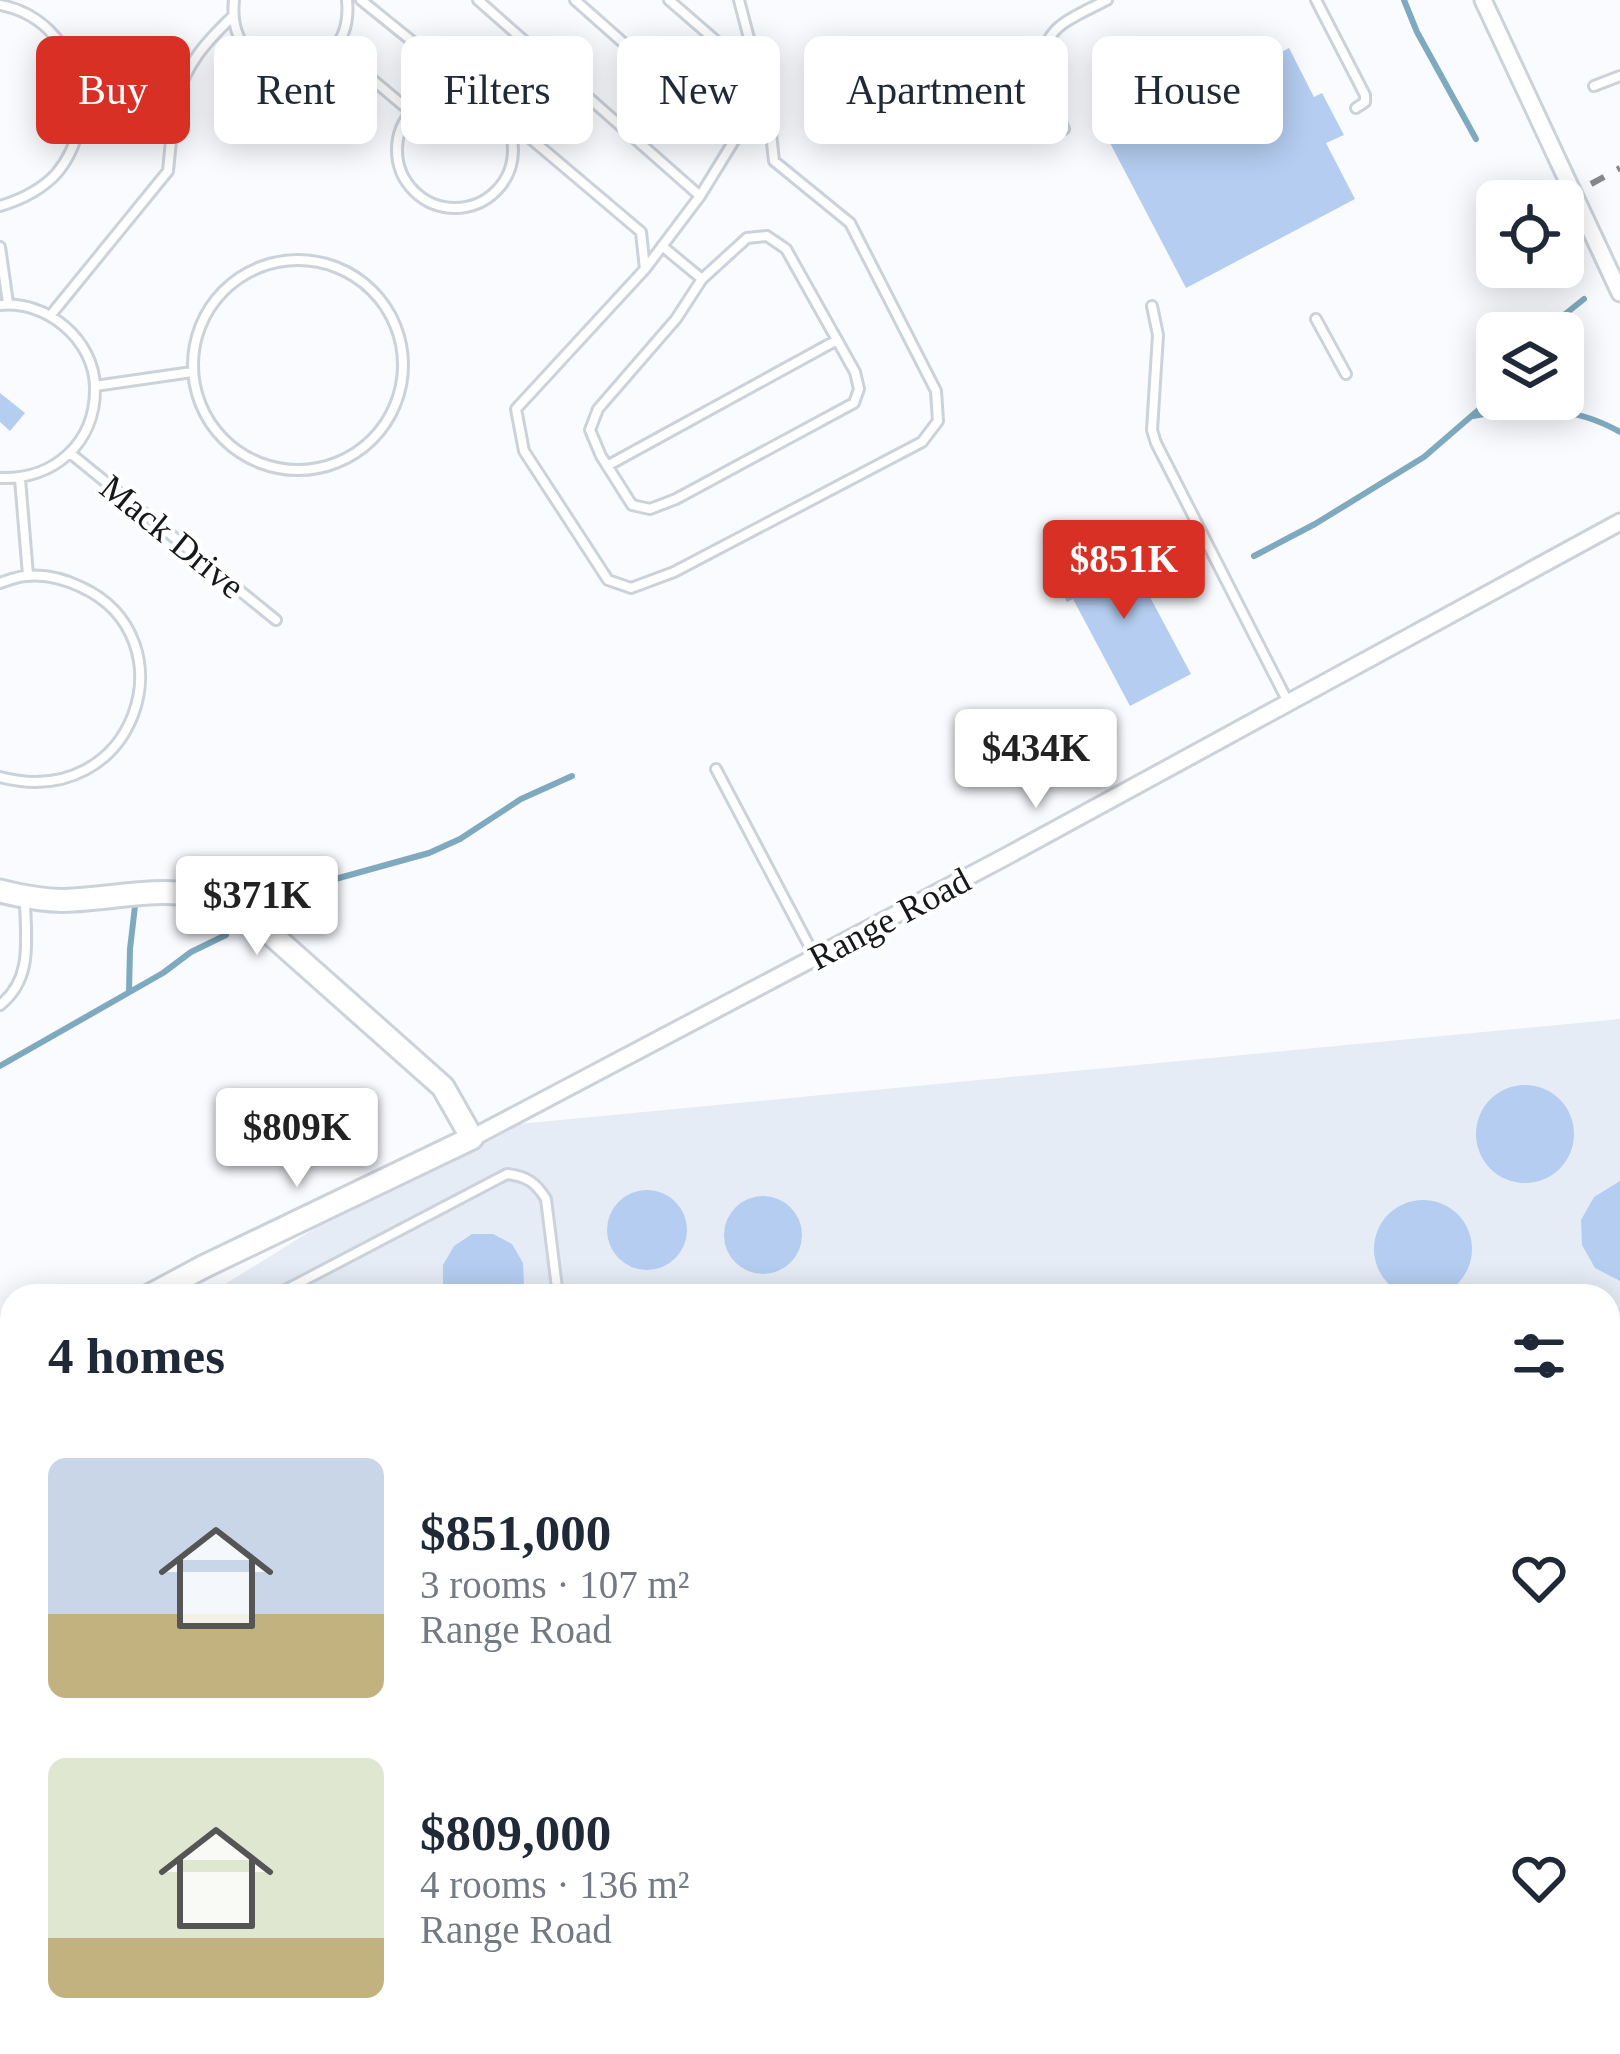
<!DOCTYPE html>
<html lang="en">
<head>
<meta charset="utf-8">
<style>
  body { margin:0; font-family:"Times New Roman",serif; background:#f2f2f3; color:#1f2937; height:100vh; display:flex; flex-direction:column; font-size:45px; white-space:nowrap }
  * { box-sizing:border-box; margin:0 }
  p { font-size:39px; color:#747a83 }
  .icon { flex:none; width:66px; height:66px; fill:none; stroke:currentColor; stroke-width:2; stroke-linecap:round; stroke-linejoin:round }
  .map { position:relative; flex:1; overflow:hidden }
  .panel { position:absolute; left:0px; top:1284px; width:1620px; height:771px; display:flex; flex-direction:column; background:#fff; border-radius:36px 36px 0 0; box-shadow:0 6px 30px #0003 }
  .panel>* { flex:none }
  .hud { position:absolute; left:36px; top:36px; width:1548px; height:108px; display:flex; gap:24px }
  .buttons { position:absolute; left:1476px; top:180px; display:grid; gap:24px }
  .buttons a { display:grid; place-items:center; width:108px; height:108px; border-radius:18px; background:#fff; box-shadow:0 6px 30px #0003; font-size:60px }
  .price { position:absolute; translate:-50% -102px; padding:0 27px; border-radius:12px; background:#fff; color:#222; font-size:39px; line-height:78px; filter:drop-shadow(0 3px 6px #0008) }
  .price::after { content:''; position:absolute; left:50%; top:72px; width:36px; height:27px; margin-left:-18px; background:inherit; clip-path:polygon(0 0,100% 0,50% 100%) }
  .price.selected { background:#d93025; color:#fff }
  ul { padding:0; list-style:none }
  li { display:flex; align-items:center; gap:36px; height:300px; padding:0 48px }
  li span { display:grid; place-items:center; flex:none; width:336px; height:240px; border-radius:18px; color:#555 }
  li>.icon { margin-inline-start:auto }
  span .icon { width:144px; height:144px; fill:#fffc; stroke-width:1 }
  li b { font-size:51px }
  h2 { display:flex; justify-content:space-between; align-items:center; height:144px; padding:0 48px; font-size:51px }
  .pill { padding:0 42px; border-radius:18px; background:#fff; box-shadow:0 6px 30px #0003; font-size:42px; line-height:108px }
  .pill.selected { background:#d93025; color:#fff }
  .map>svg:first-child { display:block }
  .built { fill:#e5ecf5 }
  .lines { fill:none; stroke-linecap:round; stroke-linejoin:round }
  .stream { stroke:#7ea9be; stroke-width:6 }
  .building { fill:#b4cdf0 }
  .lane-casing { stroke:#ccd2da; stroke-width:14 }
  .street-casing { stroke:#ccd2da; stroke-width:21 }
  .secondary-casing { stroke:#ccd2da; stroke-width:27 }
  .lane { stroke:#fff; stroke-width:8 }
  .street { stroke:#fff; stroke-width:15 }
  .secondary { stroke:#fff; stroke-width:21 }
  .rail { stroke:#86888c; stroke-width:6; stroke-dasharray:15 15; stroke-linecap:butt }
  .labels { text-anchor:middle; stroke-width:9; stroke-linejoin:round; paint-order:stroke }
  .street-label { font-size:36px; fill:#16181b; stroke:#fff }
</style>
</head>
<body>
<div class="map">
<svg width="1620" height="2054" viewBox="0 0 1620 2054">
  <rect width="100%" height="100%" fill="#f9fbff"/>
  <path class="built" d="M1620,1019V2054H0V1425L12,1417V2043H1608V1296H206L476,1128Z"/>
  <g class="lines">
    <path class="stream" d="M1404,0L1417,32L1476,139
      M1551,333L1559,319L1584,299
      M1473,416C1525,406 1573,405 1620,432
      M1254,556L1315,524L1424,457L1497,394
      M271,909L301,896L321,883L429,853L460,839L521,799L572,776
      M129,992L130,949L135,906
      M0,1066L163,973L191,952L226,935"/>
  </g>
  <path class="building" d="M1289,48L1314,97L1322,93L1344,135L1326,143L1355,199L1186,288L1110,143L1177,109L1166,87L1213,62L1224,82Z
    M0,393L25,413L10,431L0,422Z
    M1126,538L1140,564L1134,567L1191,674L1130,706L1073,599L1067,602L1054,577Z
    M1476 1134a49 49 0 1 1 98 0a49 49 0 1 1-98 0Z
    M1620,1181V1281L1595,1268L1582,1245L1581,1220L1594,1197Z
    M607 1230a40 40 0 1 1 80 0a40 40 0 1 1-80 0Z
    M724 1235a39 39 0 1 1 78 0a39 39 0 1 1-78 0Z
    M1374 1249a49 49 0 1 1 98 0a49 49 0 1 1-98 0Z
    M472,1234H493L512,1244L523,1263L524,1285L518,1296H449L443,1286V1265L454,1246Z"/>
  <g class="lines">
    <defs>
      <path id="lane" d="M234,0C224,91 356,91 347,0
        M361,0L491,105L641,232L645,269L516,409L524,451L608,580L631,588L674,572L922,442L938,421L936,391L850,223L774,161L769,115L739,0
        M478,0L700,196
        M575,0L734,141
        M1316,0L1365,95V102L1356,108
        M0,5C77,19 105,117 56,174C41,190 20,200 0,206
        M335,48L411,112
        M1594,86L1620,76
        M397 150a58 58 0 1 1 116 0a58 58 0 1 1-116 0Z
        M82,109L113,103L152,105L175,100C189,61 204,44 233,16
        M1064,129C1048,98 1026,49 1064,23C1077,14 1093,7 1107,0
        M1563,224L1583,214
        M662,246L702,279L676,319L598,409L590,430L601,456L632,505L650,509L676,499L854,403L859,389L855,372L786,249L767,236L747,238L702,279
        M0,247L8,303
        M193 365a105 105 0 1 1 210 0a105 105 0 1 1-210 0Z
        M645,269L700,196L740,131L760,79L669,0
        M0,305C46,300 94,339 95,387C96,443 54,480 0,478
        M1152,306L1158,335L1152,430L1156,443L1288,702
        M50,316L168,171L175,100
        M1316,319L1346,374
        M95,386L192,372
        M70,453L276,620
        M607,466L837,340
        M20,479L28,575
        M0,583C9,580 18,576 27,576C46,574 64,579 81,587C192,638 136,813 0,777
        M716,769L814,955
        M0,1005C33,979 26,940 25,902
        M274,1296L507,1174C527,1176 536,1183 546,1199L558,1296
        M1608,1682L1620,1681
        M0,1883L12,1882
        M1608,1937L1620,1934
        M1608,1944L1614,2054
        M238,2043L239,2054
        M633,2043L634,2054
        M790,2043L791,2054
        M942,2043L943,2054"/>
      <path id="street" d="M1483,0L1620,293
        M472,1138L1005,857L1620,522"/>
      <path id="secondary" d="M0,891C24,897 49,902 73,900C113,898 155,888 194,895C216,900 235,909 254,919L443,1087L472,1138L203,1267L149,1296
        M0,1377L12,1371"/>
    </defs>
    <use href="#lane" class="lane-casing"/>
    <use href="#street" class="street-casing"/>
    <use href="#secondary" class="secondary-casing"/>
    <use href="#lane" class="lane"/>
    <use href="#street" class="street"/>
    <use href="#secondary" class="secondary"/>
    <path class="rail" d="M1591,184L1620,168"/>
  </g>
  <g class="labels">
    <g class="street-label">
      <text transform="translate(173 536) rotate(39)" y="13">Mack Drive</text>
      <text transform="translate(889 918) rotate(-28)" y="13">Range Road</text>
    </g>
  </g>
</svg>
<div class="buttons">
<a><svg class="icon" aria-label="locate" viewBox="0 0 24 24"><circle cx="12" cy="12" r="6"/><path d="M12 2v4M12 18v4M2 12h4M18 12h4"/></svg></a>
<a><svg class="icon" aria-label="layers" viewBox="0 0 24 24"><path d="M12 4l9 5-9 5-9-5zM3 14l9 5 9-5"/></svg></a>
</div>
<b class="price selected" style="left:1124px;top:622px">$851K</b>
<b class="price" style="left:1036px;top:811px">$434K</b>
<b class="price" style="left:257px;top:958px">$371K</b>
<b class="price" style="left:297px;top:1190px">$809K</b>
<div class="hud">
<a class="pill selected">Buy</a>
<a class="pill">Rent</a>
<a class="pill">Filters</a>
<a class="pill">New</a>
<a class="pill">Apartment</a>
<a class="pill">House</a>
</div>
<section class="panel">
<h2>4 homes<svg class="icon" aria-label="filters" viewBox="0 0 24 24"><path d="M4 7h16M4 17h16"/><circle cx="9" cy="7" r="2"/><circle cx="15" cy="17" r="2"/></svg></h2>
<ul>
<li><span style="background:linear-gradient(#c9d6e8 65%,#c2b280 0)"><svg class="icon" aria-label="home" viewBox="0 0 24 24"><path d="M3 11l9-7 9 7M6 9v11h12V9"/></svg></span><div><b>$851,000</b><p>3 rooms · 107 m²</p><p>Range Road</p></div><svg class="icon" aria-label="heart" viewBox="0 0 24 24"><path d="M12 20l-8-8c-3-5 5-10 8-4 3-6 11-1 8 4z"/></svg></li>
<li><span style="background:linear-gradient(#dfe7d0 75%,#c2b280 0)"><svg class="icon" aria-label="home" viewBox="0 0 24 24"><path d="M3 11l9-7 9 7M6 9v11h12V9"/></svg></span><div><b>$809,000</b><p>4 rooms · 136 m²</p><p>Range Road</p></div><svg class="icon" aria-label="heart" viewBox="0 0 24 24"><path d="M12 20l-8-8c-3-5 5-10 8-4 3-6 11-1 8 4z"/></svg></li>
</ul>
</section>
</div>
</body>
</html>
